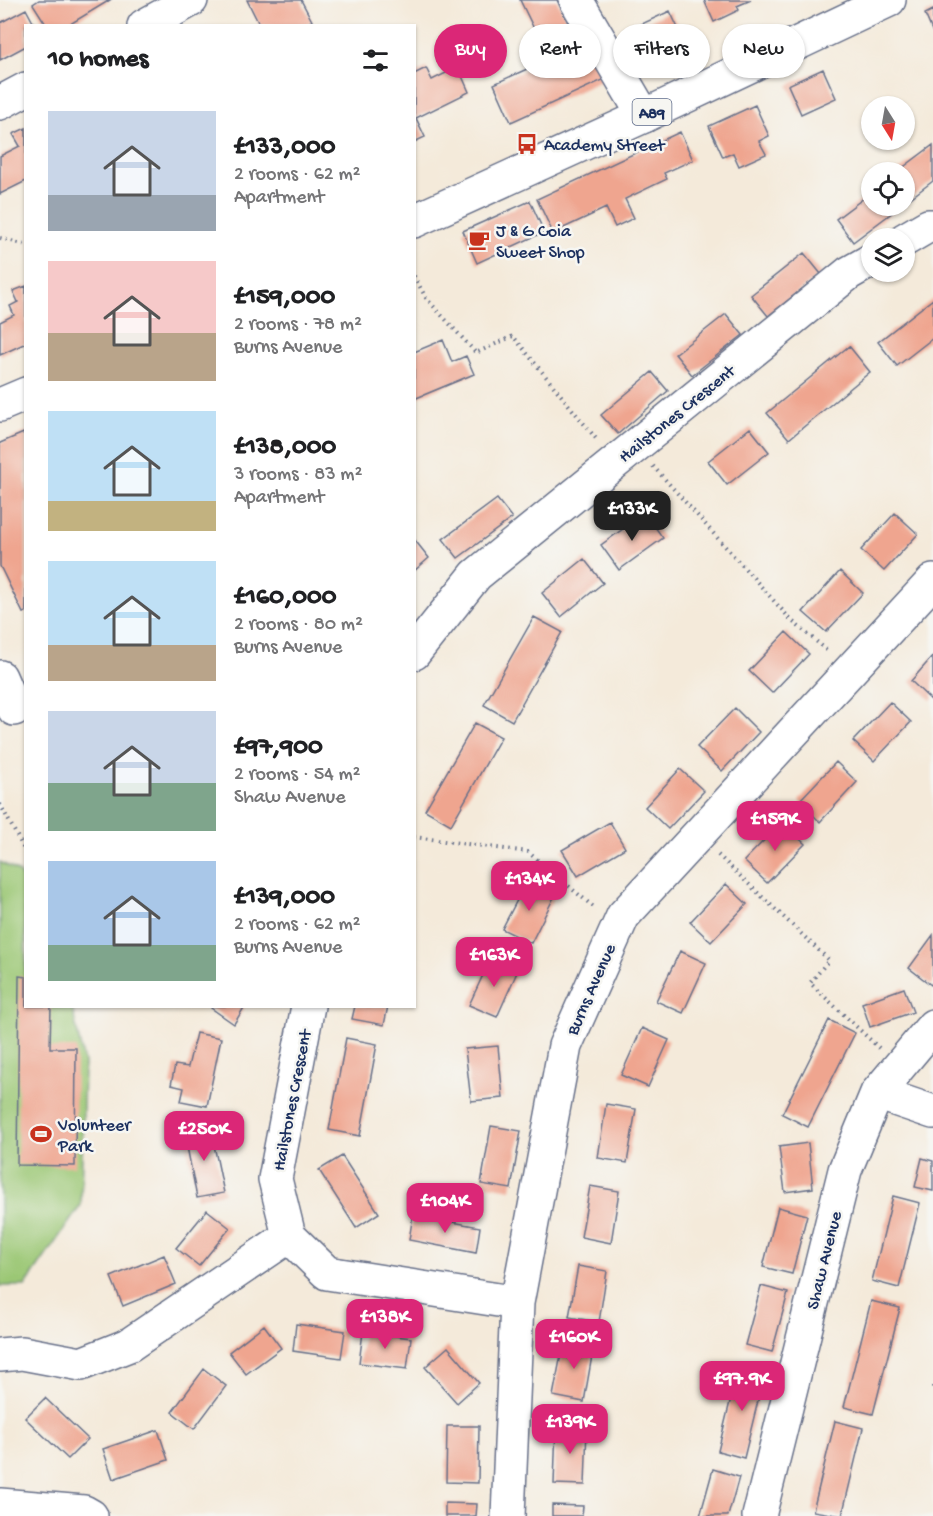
<!DOCTYPE html>
<html lang="en">
<head>
<meta charset="utf-8">
<style>
  body { margin:0; font-family:"Gochi Hand",sans-serif; background:#f2f2f2; color:#202124; height:100vh; display:flex; flex-direction:column; font-size:22px; white-space:nowrap }
  * { box-sizing:border-box; margin:0 }
  p { font-size:20px; color:#757577 }
  .icon { flex:none; width:33px; height:33px; fill:none; stroke:currentColor; stroke-width:2; stroke-linecap:round; stroke-linejoin:round }
  .map { position:relative; flex:1; overflow:hidden }
  .panel { position:absolute; left:24px; top:24px; width:392px; height:984px; display:flex; flex-direction:column; background:#fff; border-radius:0px; box-shadow:0 2px 4px #0004 }
  .panel>* { flex:none }
  .guide { position:absolute; left:434px; top:24px; width:410px; height:54px; display:flex; gap:12px }
  .needle { width:39px; rotate:169deg }
  .tools { position:absolute; left:861px; top:96px; display:grid; gap:12px }
  .tools a { display:grid; place-items:center; width:54px; height:54px; border-radius:50%; background:#fff; box-shadow:0 2px 4px #0004; font-size:30px }
  .price { position:absolute; translate:-50% -51px; padding:0 14px; border-radius:12px; background:#db2777; color:#fff; font-size:20px; line-height:39px; filter:drop-shadow(0 2px 3px #0008) }
  .price::after { content:''; position:absolute; left:50%; top:36px; width:18px; height:14px; margin-left:-9px; background:inherit; clip-path:polygon(0 0,100% 0,50% 100%) }
  .price.active { background:#222; color:#fff }
  ul { padding:0; list-style:none }
  li { display:flex; align-items:center; gap:18px; height:150px; padding:0 24px }
  li span { display:grid; place-items:center; flex:none; width:168px; height:120px; border-radius:0px; color:#555 }
  li>.icon { margin-inline-start:auto }
  span .icon { width:72px; height:72px; fill:#fffc; stroke-width:1 }
  li b { font-size:26px }
  h2 { display:flex; justify-content:space-between; align-items:center; height:72px; padding:0 24px; font-size:26px }
  .tag { padding:0 21px; border-radius:27px; background:#fff; box-shadow:0 2px 4px #0004; font-size:21px; line-height:54px }
  .tag.active { background:#db2777; color:#fff }
  .map>svg:first-child { display:block }
  .green { fill:#9bc775; stroke:#5b7b6a; stroke-width:1.5 }
  .building { fill:#efa58f }
  .lines { fill:none; stroke-linecap:round; stroke-linejoin:round }
  .minor-casing { stroke:#677089; stroke-width:36 }
  .major-casing { stroke:#677089; stroke-width:36 }
  .path { stroke:#677089; stroke-width:4; stroke-dasharray:1.5 4.5; stroke-linecap:butt }
  .minor { stroke:#fff; stroke-width:33 }
  .major { stroke:#fff; stroke-width:33 }
  .labels { text-anchor:middle; stroke-width:5; stroke-linejoin:round; paint-order:stroke }
  .shield { fill:#f6f6f2; stroke:#5d6b8a; stroke-width:1.5 }
  .shield-label { font-size:16px; font-weight:bold; fill:#1b2f5e }
  .poi-label { font-size:18px; fill:#1b2f5e; stroke:#f6f6f2; text-anchor:start }
  .street-label { font-size:18px; fill:#1b2f5e; stroke:#f6f6f2 }
</style>
</head>
<body>
<div class="map">
<svg width="933" height="1516" viewBox="0 0 933 1516">
  <rect width="100%" height="100%" fill="#f6f6f2"/>
  <filter id="ink" filterUnits="userSpaceOnUse"><feTurbulence type="fractalNoise" baseFrequency=".0167" numOctaves="2"/><feDisplacementMap in="SourceGraphic" scale="12" xChannelSelector="R" yChannelSelector="G"/><feConvolveMatrix kernelMatrix="1 2 1 2 8 2 1 2 1" color-interpolation-filters="sRGB"/></filter>
  <filter id="wash" filterUnits="userSpaceOnUse"><feTurbulence type="fractalNoise" baseFrequency=".008" numOctaves="4" result="noise"/><feDisplacementMap in="SourceGraphic" scale="24" xChannelSelector="R" yChannelSelector="G"/><feGaussianBlur stdDeviation="1.35" result="paint"/><feColorMatrix in="noise" values="0 0 0 0 0 0 0 0 0 0 0 0 0 0 0 0 0 1.4 0 .05"/><feComposite in="paint" operator="in"/></filter>
  <g filter="url(#wash)">
    <rect width="100%" height="100%" fill="#f4eada"/>
    <path class="green" d="M0,862L17,871L25,881L26,1006L72,1007L84,1063L81,1205L25,1286H0Z"/>
    <g id="blocks">
      <path class="building" d="M39,0H110L67,26H47L33,4Z
        M247,0H301L312,21L303,26H260Z
        M520,0H557L569,25L539,39Z
        M704,0H751L737,6L739,10L714,22Z
        M26,9L35,26H26V46L0,60V23Z
        M933,10V33L925,14Z
        M670,11L684,41L647,59L633,28Z
        M586,42L603,80L511,122L494,84Z
        M458,67L469,92L416,118L425,137L414,142V74L426,68L432,80Z
        M823,69L836,98L801,114L788,85Z
        M755,105L769,136L759,141L766,154L739,166L733,153L723,157L709,126Z
        M26,128V181L0,194V156L20,146L13,134Z
        M680,132L693,160L664,173L667,179L625,199L634,218L615,227L606,208L553,233L537,199Z
        M933,145V181L904,203V172H897Z
        M872,192V206H901L853,242L836,219Z
        M530,201L544,232L477,263L463,231Z
        M804,253L821,274L768,316L751,295Z
        M26,286V343L0,355V322L14,315L10,306L18,302L13,291Z
        M933,299V338L897,366L878,342Z
        M726,314L743,335L692,375L675,354Z
        M443,340L452,362L466,356L474,374L414,399V352Z
        M849,346L870,372L789,439L767,413Z
        M652,372L668,391L618,434L601,415Z
        M750,428L769,452L727,485L708,461Z
        M26,432V612L23,613L0,566V443Z
        M497,499L512,518L458,558L443,539Z
        M645,513L663,538L619,570L601,545Z
        M895,513L918,534L884,571L861,550Z
        M414,539L429,558L414,571Z
        M584,559L603,583L561,617L542,593Z
        M840,571L863,593L826,632L803,612Z
        M534,617L562,632L512,721L484,705Z
        M786,632L809,654L772,693L749,671Z
        M933,656V698L931,700L911,681Z
        M890,702L911,722L874,761L853,741Z
        M735,708L759,732L722,771L697,747Z
        M475,723L501,737L451,825L425,810Z
        M836,762L857,782L820,822L799,801Z
        M680,769L704,791L668,829L645,807Z
        M610,822L625,848L578,876L562,850Z
        M782,822L805,844L767,883L744,861Z
        M527,881L555,895L531,943L502,929Z
        M726,884L747,904L711,942L690,922Z
        M933,935V982L931,985L909,968Z
        M680,951L706,963L683,1013L656,1001Z
        M491,958L518,970L497,1017L469,1005Z
        M19,976L26,977V1006H51L50,1048H76L75,1166L17,1165Z
        M904,988L913,1012L870,1027L862,1003Z
        M212,1006H245L234,1024L211,1008Z
        M355,1006H388L384,1025L352,1019Z
        M829,1020L855,1033L808,1127L782,1114Z
        M642,1028L669,1040L648,1087L621,1075Z
        M196,1033L221,1038L207,1106L181,1101L184,1088L171,1085L175,1065L188,1067Z
        M346,1038L377,1044L360,1136L329,1130Z
        M498,1046L503,1098L471,1101L465,1049Z
        M606,1104L636,1109L627,1163L598,1158Z
        M210,1126L224,1193L197,1198L184,1131Z
        M491,1126L521,1131L511,1189L481,1184Z
        M808,1143L813,1188L785,1192L779,1147Z
        M342,1156L379,1213L356,1228L319,1170Z
        M922,1158L933,1161V1191L915,1187Z
        M590,1186L619,1191L611,1243L581,1237Z
        M893,1196L920,1203L899,1288L872,1281Z
        M778,1207L807,1215L792,1274L763,1267Z
        M207,1210L230,1228L199,1266L176,1248Z
        M413,1215L480,1227L476,1253L409,1240Z
        M164,1255L176,1284L123,1306L111,1277Z
        M578,1266L607,1271L599,1322L569,1317Z
        M761,1286L788,1293L772,1352L745,1345Z
        M871,1301L900,1308L873,1414L844,1407Z
        M296,1324L345,1331L341,1358L293,1351Z
        M264,1325L281,1348L246,1374L229,1352Z
        M363,1332L411,1338L407,1369L359,1363Z
        M564,1339L594,1344L584,1402L553,1396Z
        M448,1347L479,1383L457,1403L425,1367Z
        M739,1365L765,1372L744,1458L718,1451Z
        M204,1369L226,1386L194,1429L172,1412Z
        M45,1398L88,1439L68,1459L25,1418Z
        M835,1421L863,1428L842,1516L813,1511Z
        M556,1425L587,1427L585,1485L554,1484Z
        M447,1426H479L478,1483L446,1482Z
        M158,1430L168,1460L113,1479L103,1449Z
        M713,1469L739,1477L728,1516H700Z
        M445,1503L477,1504L476,1516H445Z
        M552,1505L583,1506L582,1516H552Z"/>
    </g>
  </g>
  <g filter="url(#ink)">
    <use href="#blocks" fill-opacity="0" stroke="#677089" stroke-width="1.5"/>
    <g class="lines">
      <defs>
        <path id="minor" d="M576,0L644,116
          M144,26L191,0
          M0,103L26,89
          M904,240L928,226H933
          M414,653L476,575L849,273L872,260
          M0,677L14,709
          M308,1006L275,1179L289,1236L327,1273L517,1303
          M877,1093L933,1112
          M0,1355L22,1353L81,1364L129,1345L289,1236
          M0,1505L84,1512L91,1516
          M508,1516L517,1303L565,1046L623,916L933,581
          M759,1516L845,1170L877,1093L933,1026"/>
        <path id="major" d="M414,221L644,116L889,0
          M0,405L26,394"/>
      </defs>
      <use href="#minor" class="minor-casing"/>
      <use href="#major" class="major-casing"/>
      <path class="path" d="M0,238L26,245
        M414,276L426,298L476,353L513,336L598,441
        M653,466L792,621L829,652
        M0,804L26,853
        M414,837L528,852L596,909
        M718,855L829,960L810,983L879,1048
        M933,1386V1391"/>
      <use href="#minor" class="minor"/>
      <use href="#major" class="major"/>
    </g>
  </g>
  <defs>
    <symbol id="bus-bare" viewBox="-9 -9 18 18"><path d="M-5-6H5V4H4V6H2V4H-2V6H-4V4H-5ZM-3.5-4V0h7V-4ZM-3.5 1.2v1.5H-2V1.2ZM2 1.2v1.5H3.5V1.2Z" fill="#c8321e" stroke="#f6f6f2" stroke-width="2.5" paint-order="stroke"/></symbol>
    <symbol id="cafe-bare" viewBox="-9 -9 18 18"><path d="M-5.5-4.5H6V0H3Q3 3.5 0 3.5H-2.5Q-5.5 3.5-5.5 0ZM3-3.2v2h1.7v-2ZM-6 4.5H4V6H-6Z" fill="#c8321e" stroke="#f6f6f2" stroke-width="2.5" paint-order="stroke"/></symbol>
    <symbol id="stadium-bare" viewBox="-9 -9 18 18"><path d="M0-5a6.5 5 0 1 0 0 10a6.5 5 0 1 0 0-10ZM-3.5-1.8h7v3.6h-7Z" fill="#c8321e" stroke="#f6f6f2" stroke-width="2.5" paint-order="stroke"/></symbol>
  </defs>
  <g fill-rule="evenodd">
    <use href="#bus-bare" x="512" y="129" width="30" height="30"/>
    <use href="#cafe-bare" x="464" y="225" width="30" height="30"/>
    <use href="#stadium-bare" x="26" y="1119" width="30" height="30"/>
  </g>
  <g class="labels">
    <rect class="shield" x="632.5" y="99" width="39" height="26" rx="4.5"/>
    <g class="shield-label">
      <text x="652" y="118">A89</text>
    </g>
    <g class="poi-label">
      <text x="544" y="150">Academy Street</text>
      <text x="496" y="236">J &amp; G Coia<tspan x="496" dy="21">Sweet Shop</tspan></text>
      <text x="58" y="1130">Volunteer<tspan x="58" dy="21">Park</tspan></text>
    </g>
    <g class="street-label">
      <text transform="translate(676 413) rotate(-39)" y="6">Hailstones Crescent</text>
      <text transform="translate(590 989) rotate(-66)" y="6">Burns Avenue</text>
      <text transform="translate(291 1100) rotate(-79)" y="6">Hailstones Crescent</text>
      <text transform="translate(823 1260) rotate(-76)" y="6">Shaw Avenue</text>
    </g>
  </g>
</svg>
<div class="tools">
<a><svg class="needle" viewBox="-14 -14 28 28"><path d="M0-13l5 13h-10z" fill="#e53935"/><path d="M0 13l5-13h-10z" fill="#757577"/></svg></a>
<a><svg class="icon" aria-label="locate" viewBox="0 0 24 24"><circle cx="12" cy="12" r="6"/><path d="M12 2v4M12 18v4M2 12h4M18 12h4"/></svg></a>
<a><svg class="icon" aria-label="layers" viewBox="0 0 24 24"><path d="M12 4l9 5-9 5-9-5zM3 14l9 5 9-5"/></svg></a>
</div>
<b class="price active" style="left:632px;top:542px">£133K</b>
<b class="price" style="left:775px;top:852px">£159K</b>
<b class="price" style="left:529px;top:912px">£134K</b>
<b class="price" style="left:494px;top:988px">£163K</b>
<b class="price" style="left:204px;top:1162px">£250K</b>
<b class="price" style="left:445px;top:1234px">£104K</b>
<b class="price" style="left:385px;top:1350px">£138K</b>
<b class="price" style="left:574px;top:1370px">£160K</b>
<b class="price" style="left:742px;top:1412px">£97.9K</b>
<b class="price" style="left:570px;top:1455px">£139K</b>
<div class="guide">
<a class="tag active">Buy</a>
<a class="tag">Rent</a>
<a class="tag">Filters</a>
<a class="tag">New</a>
</div>
<section class="panel">
<h2>10 homes<svg class="icon" aria-label="filters" viewBox="0 0 24 24"><path d="M4 7h16M4 17h16"/><circle cx="9" cy="7" r="2"/><circle cx="15" cy="17" r="2"/></svg></h2>
<ul>
<li><span style="background:linear-gradient(#c9d6e8 70%,#9aa5b1 0)"><svg class="icon" aria-label="home" viewBox="0 0 24 24"><path d="M3 11l9-7 9 7M6 9v11h12V9"/></svg></span><div><b>£133,000</b><p>2 rooms · 62 m²</p><p>Apartment</p></div></li>
<li><span style="background:linear-gradient(#f6c9c9 60%,#b9a48a 0)"><svg class="icon" aria-label="home" viewBox="0 0 24 24"><path d="M3 11l9-7 9 7M6 9v11h12V9"/></svg></span><div><b>£159,000</b><p>2 rooms · 78 m²</p><p>Burns Avenue</p></div></li>
<li><span style="background:linear-gradient(#bfe0f5 75%,#c2b280 0)"><svg class="icon" aria-label="home" viewBox="0 0 24 24"><path d="M3 11l9-7 9 7M6 9v11h12V9"/></svg></span><div><b>£138,000</b><p>3 rooms · 83 m²</p><p>Apartment</p></div></li>
<li><span style="background:linear-gradient(#bfe0f5 70%,#b9a48a 0)"><svg class="icon" aria-label="home" viewBox="0 0 24 24"><path d="M3 11l9-7 9 7M6 9v11h12V9"/></svg></span><div><b>£160,000</b><p>2 rooms · 80 m²</p><p>Burns Avenue</p></div></li>
<li><span style="background:linear-gradient(#c9d6e8 60%,#7fa58c 0)"><svg class="icon" aria-label="home" viewBox="0 0 24 24"><path d="M3 11l9-7 9 7M6 9v11h12V9"/></svg></span><div><b>£97,900</b><p>2 rooms · 54 m²</p><p>Shaw Avenue</p></div></li>
<li><span style="background:linear-gradient(#a9c7e8 70%,#7fa58c 0)"><svg class="icon" aria-label="home" viewBox="0 0 24 24"><path d="M3 11l9-7 9 7M6 9v11h12V9"/></svg></span><div><b>£139,000</b><p>2 rooms · 62 m²</p><p>Burns Avenue</p></div></li>
</ul>
</section>
</div>
</body>
</html>
